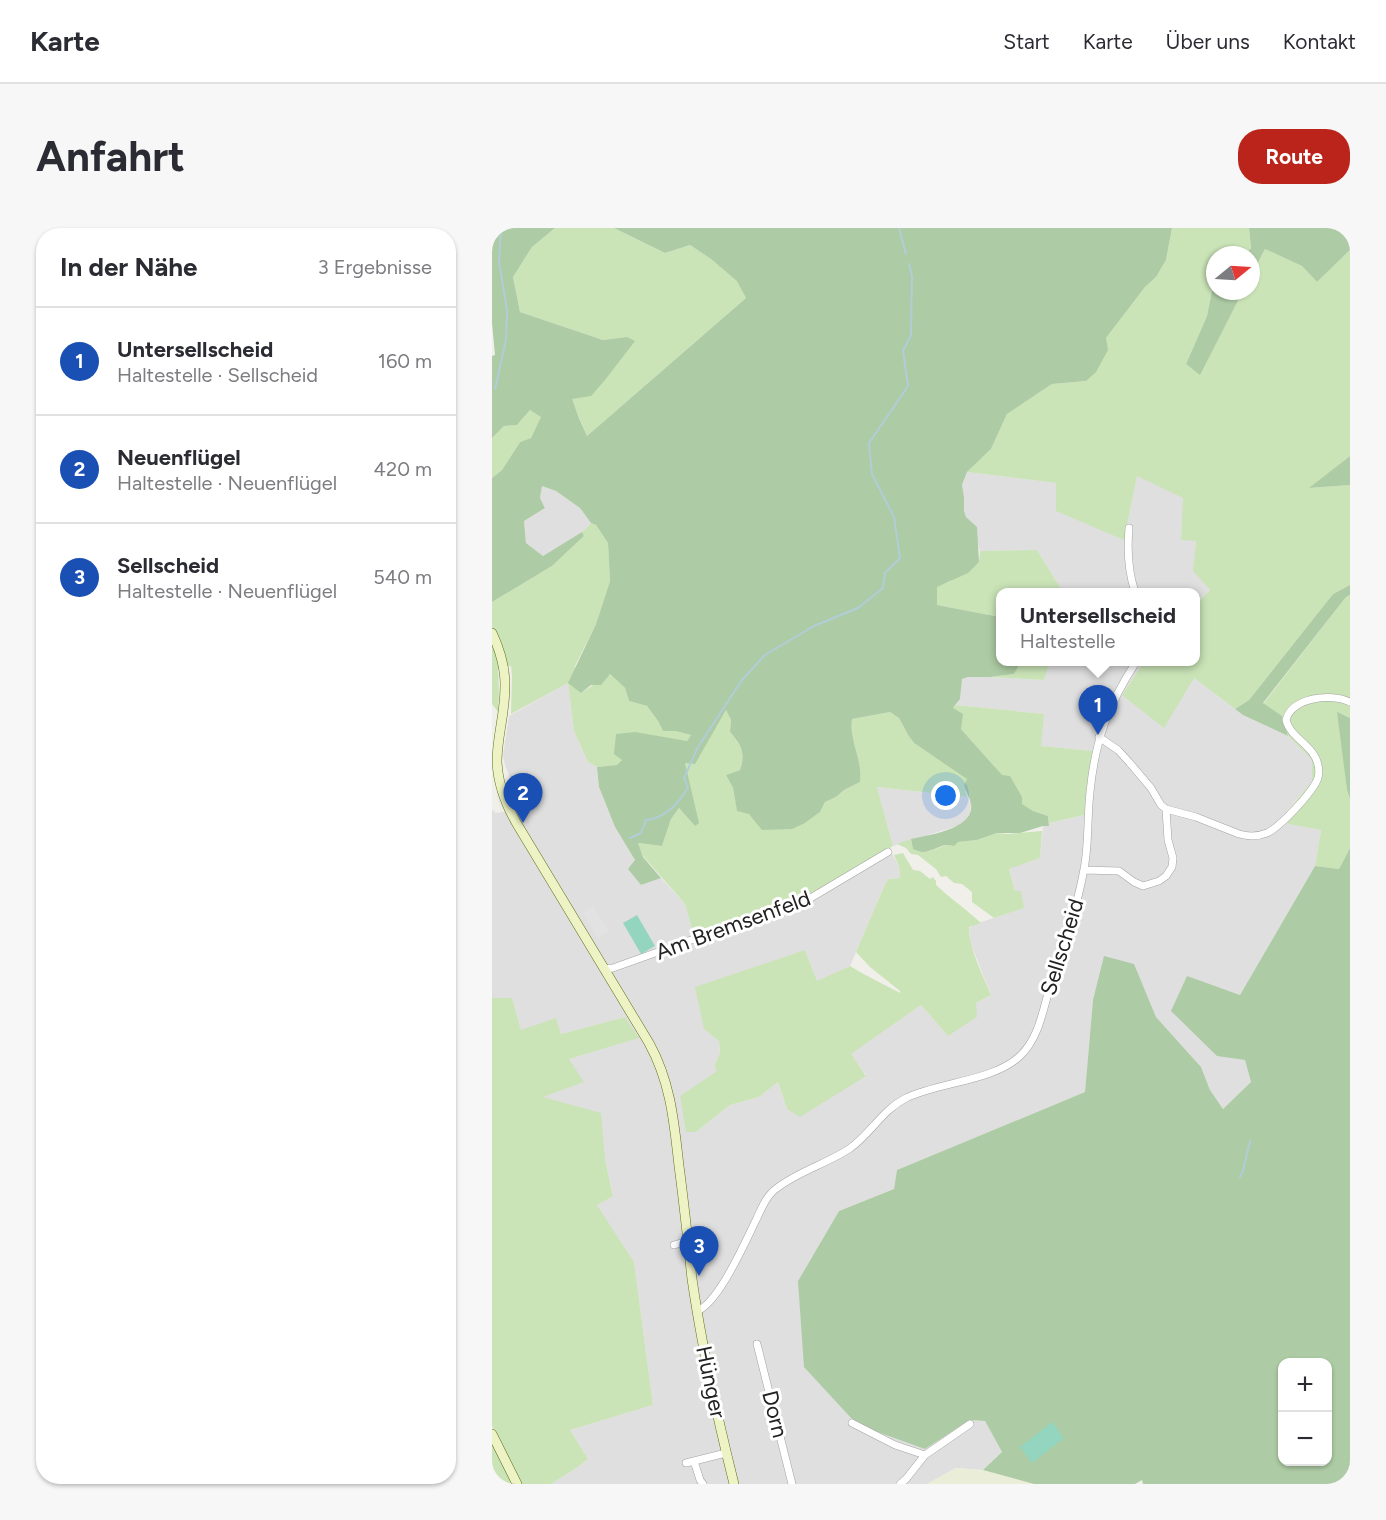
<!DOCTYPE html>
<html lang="de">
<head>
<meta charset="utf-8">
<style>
	body { margin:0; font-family:Figtree,sans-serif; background:#f7f7f7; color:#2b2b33 }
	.controls { position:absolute; right:18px; bottom:18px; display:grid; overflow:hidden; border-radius:12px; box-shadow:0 2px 4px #0004 }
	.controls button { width:54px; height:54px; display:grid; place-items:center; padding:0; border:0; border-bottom:2px solid #e1e1e2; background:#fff; color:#2b2b33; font:30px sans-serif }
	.compass { position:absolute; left:714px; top:18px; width:54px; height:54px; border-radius:50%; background:#fff; box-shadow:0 2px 4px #0004; rotate:72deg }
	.you { position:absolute; left:454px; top:568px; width:21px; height:21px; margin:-15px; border:4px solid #fff; border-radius:50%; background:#1a73e8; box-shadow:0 0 0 9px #1a73e833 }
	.badge { display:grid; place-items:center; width:39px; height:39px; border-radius:50%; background:#ba241a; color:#fff; font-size:20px; font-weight:700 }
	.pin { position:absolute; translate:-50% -50px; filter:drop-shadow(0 2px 3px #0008) }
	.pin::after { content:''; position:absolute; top:32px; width:21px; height:18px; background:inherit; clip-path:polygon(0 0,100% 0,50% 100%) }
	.popup { position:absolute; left:504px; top:360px; width:204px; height:78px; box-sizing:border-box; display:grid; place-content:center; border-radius:12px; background:#fff; filter:drop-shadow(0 2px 4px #0005); font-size:20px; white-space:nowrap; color:#7c7c81 }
	.popup b { font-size:22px; color:#2b2b33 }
	.popup::after { content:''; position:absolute; left:50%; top:100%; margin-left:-12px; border:12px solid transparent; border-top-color:#fff }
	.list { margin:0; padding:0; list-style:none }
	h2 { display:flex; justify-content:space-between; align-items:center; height:78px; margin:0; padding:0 24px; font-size:26px }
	h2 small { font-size:20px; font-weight:400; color:#7c7c81 }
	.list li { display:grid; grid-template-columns:39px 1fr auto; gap:18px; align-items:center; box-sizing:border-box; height:108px; padding:0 24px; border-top:2px solid #e1e1e2 }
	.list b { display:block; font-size:22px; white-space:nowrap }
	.list p { margin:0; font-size:20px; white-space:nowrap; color:#7c7c81 }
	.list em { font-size:20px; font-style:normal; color:#7c7c81 }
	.map { position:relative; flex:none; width:858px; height:1256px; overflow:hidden; border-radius:24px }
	header { display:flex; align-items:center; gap:36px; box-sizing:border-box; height:84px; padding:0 30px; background:#fff; border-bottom:2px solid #e1e1e2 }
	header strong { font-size:28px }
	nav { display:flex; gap:33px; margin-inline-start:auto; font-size:21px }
	.intro { display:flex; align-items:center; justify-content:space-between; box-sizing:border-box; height:144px; padding:0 36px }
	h1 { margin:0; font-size:42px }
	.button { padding:15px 27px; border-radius:24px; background:#ba241a; color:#fff; font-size:21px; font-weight:700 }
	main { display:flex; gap:36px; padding:0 36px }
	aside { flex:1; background:#fff; border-radius:24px; box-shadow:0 2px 4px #0004 }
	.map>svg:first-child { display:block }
	.residential { fill:#e0dfdf }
	.farmland { fill:#eaedd8 }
	.grass { fill:#cae4b7 }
	.forest { fill:#adcba4; fill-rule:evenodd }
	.pitch { fill:#93d5bf }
	.parking { fill:#e2e2e2 }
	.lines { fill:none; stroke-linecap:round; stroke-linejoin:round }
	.stream { stroke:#b1cdd8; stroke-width:2 }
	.street-casing { stroke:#a3a3a3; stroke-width:8 }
	.secondary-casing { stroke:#5f6e14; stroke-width:10 }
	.street { stroke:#fff; stroke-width:7 }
	.secondary { stroke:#eef3c6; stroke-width:9 }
	.labels { text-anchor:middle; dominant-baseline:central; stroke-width:6; stroke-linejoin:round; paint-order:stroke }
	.street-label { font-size:22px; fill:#222; stroke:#fff }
</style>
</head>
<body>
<header>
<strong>Karte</strong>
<nav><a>Start</a><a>Karte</a><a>Über uns</a><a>Kontakt</a></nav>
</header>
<div class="intro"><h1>Anfahrt</h1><a class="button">Route</a></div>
<main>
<aside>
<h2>In der Nähe<small>3 Ergebnisse</small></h2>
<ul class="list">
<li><span class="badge" style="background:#1a4fb4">1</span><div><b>Untersellscheid</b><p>Haltestelle · Sellscheid</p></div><em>160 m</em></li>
<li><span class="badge" style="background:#1a4fb4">2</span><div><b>Neuenflügel</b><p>Haltestelle · Neuenflügel</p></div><em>420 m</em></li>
<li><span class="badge" style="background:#1a4fb4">3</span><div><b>Sellscheid</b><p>Haltestelle · Neuenflügel</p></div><em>540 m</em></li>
</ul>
</aside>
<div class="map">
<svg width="858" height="1256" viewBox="0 0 858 1256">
	<rect width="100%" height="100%" fill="#f1efea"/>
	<path class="residential" d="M475 244 565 255 632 312 645 247 692 270 689 311 704 313 702 343 718 362 704 376V364H571L545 322 488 323 485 313V299L474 289 472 283V269L470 258Z
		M50 258 64 263 88 280 99 295 90 304 51 328 34 315 32 293 53 280 48 270Z
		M558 434H652L630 467 702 450 751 487 796 508 820 532V553L795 583 796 596 829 602 823 638 748 767 695 749 725 827 753 832 759 854 731 881 718 862 709 839 664 789 642 737 601 772 593 864 405 942 402 961 347 983 306 1053 433 1221 478 1192 493 1193 510 1224 491 1242 464 1240 435 1256H59L86 1239 96 1231 78 1202 161 1177 142 1034 104 977 121 967 113 931 50 869 77 831 146 810 133 789 69 806 64 791 29 803 20 770H0V583L2 582 3 585 11 584 28 576 13 537 11 528 17 488 76 455 82 503 96 534 105 539 107 559 123 599 143 632 149 657 169 650 193 676 202 708 250 689 358 642 397 620 407 638 408 650 397 651 394 654 358 738 325 754 313 722 227 813 228 825 222 838 226 842 204 904 238 877 267 869 286 854 295 881 374 847 358 826 429 777 456 808 484 775 499 767 479 716 477 700 483 696 532 680 523 663 517 640 548 630 551 598H556L557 595 592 587 600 523 548 518 551 486 464 477 468 471 470 451 476 449H498L552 452Z
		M385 559 475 569 479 575 478 585 474 593 465 598 401 618Z"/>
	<path class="farmland" d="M464 1240 491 1242 542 1256H435Z"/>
	<path class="grass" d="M63 0H122L173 25 198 17 219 31 246 53 254 70 95 208 79 170 135 109 111 112 28 84 21 49 40 19Z
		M680 0H757L759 20 753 27H723V47L715 88 694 136 708 146 751 63H759V48L773 21 810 38 825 54 858 22V228L818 260 858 257V357L841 366 757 472 743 481 702 450 672 500 630 467 652 434H704V376L718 362 701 343 704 313 689 312 691 270 645 248 632 312 564 283V255L475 244 499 221 515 186 560 156 594 153 614 110 653 59 664 49 674 32Z
		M39 181 50 189 39 210 28 214 10 242 0 250V210L12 198 25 197Z
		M99 295 104 297 116 315 118 353 104 396 83 438 89 465 118 446 133 460 137 473 155 478 166 493 171 503H183L199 507 195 513 180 512 130 532 126 537 105 539 96 534 82 503 76 455 19 486 20 448 19 438 6 440 7 464 6 484 0 476V374L60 338 92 308 90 304Z
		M545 322 571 364H508V389L445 377V358L457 354 487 334 488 323Z
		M858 367V490L846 485 855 562 858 571V620L847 641 823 638 829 602 796 596 795 584 820 553V532L796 508 790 488 771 476 854 369Z
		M529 434H558L552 452 498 449 522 446Z
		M464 477 552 486 549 518 601 523 592 587 557 595 556 588 541 583 529 576 502 538 469 501 460 481Z
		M234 482 239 492 238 504C249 518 254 525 248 542L234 547 241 560 245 582 313 595 328 584 333 574 344 569 352 562 368 554C371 532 357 513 360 491L398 484 407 490 416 507 422 515 476 551 472 558 475 569 385 559 401 618 316 668 250 689 202 708 193 676 151 628 145 615 170 618 179 591 187 580 203 598 193 535H203Z
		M550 603 548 630 517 641 523 663H529L532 680 502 690 480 674V664L470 656 462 655 454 648 449 649 444 641 426 627 419 626 414 620 405 616 419 611 421 621C425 622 428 624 431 624 442 624 451 615 462 617L466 614 485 612 505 605 516 606Z
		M411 625 421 642 428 643 438 651 441 649 444 653V657C459 671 474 681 489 695L477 699C477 721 491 747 499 767L484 775 485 789 456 808 429 777 359 826 374 848 308 889 295 881 286 854 267 869 238 877 204 904H194L188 868 225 843 222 838 228 825 227 813 212 801 203 759 313 722 325 753 358 738C374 748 392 756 408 765V763L378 739 364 724 394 654 397 651 408 650 407 638 402 627Z
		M0 770H20L29 802 64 790 69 806 133 789 147 810 77 831 92 854 51 869 109 885 113 931 121 968 105 977 142 1034 161 1177 78 1202 96 1231 86 1239 59 1256H29L0 1198Z
		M0 1212 22 1256H0Z"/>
	<path class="forest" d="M0 0H63L40 19 21 49 28 84 111 112 135 109 143 113 113 152 99 168 80 171 87 190 95 208 254 70 245 53 219 31 198 17 173 25 122 0H680L674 32 664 49 653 59 614 110 616 122 604 144 594 153 560 156 515 186 499 221 475 244 470 257 472 269V283L474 289 485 299 487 334 476 345 445 359V377L508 389V434H529L522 446 498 449H476L470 451 468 471 461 480 471 486 469 501 510 547 518 548 530 569V576L541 583 556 588 557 598H551L528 605H505L485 612 466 614 462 618C450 614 442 624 431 624 428 624 424 622 421 621L419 611C436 607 483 601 479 576 478 570 474 564 472 558L475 551 422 515 416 507 407 490 398 484 360 491C357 513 371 532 368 554L352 562 344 569 333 574 328 584 313 595 300 601 270 602 257 586 245 583 241 560 234 547 248 542C254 525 249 517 238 504L239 492 234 482 203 536 193 535 207 595 203 598 187 580 179 591 170 618 146 615 151 629 169 650 149 657 136 641 143 632 123 599 107 559 105 539 125 537 130 532 122 526 124 506 143 504 195 513 199 507 183 503H171L166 493 155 478 137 473 133 460 118 446 109 457H99L89 465 76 455 104 396 118 353 116 315 104 297 99 295 88 280 64 263 50 258 48 270 53 280 32 293 34 315 51 328 90 304 92 308 60 338 0 374V250L10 242 28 214 39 210 49 189 38 182 25 197 12 198 0 210V128L3 127 0 95Z
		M757 0H858V22L825 54 810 38 773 21 759 48V27H753L759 20Z
		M723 47V63H751L708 147 694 136 715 88Z
		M858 228V257L817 260Z
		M858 357V367L854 369 771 475 790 488 796 508 751 487 743 481 757 472 841 366Z
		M845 484 858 490V571L855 562Z
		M858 620V1256H848L847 1254 843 1256H651L650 1252 643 1256H542L491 1242 510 1224 493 1193 478 1192 433 1221 383 1203 360 1191 312 1139 306 1053 347 983 402 961 405 942 593 864 601 772 612 728 642 736 664 789 709 839 718 862 731 881 759 854 753 832 725 828 679 783 695 748 748 767 823 638 847 641ZM790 1134H836V1234H790Z"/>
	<path class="pitch" d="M145 687 163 718 149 726 131 695Z
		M560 1194 572 1210 540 1235 528 1219Z"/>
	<path class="parking" d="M101 678 117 703 106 710 90 685Z"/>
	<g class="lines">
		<path class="stream" d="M407 0 414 26
			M3 161 14 112 15 83 7 33 9 3 10 0
			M138 610 149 605 154 592C174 590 187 575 196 559L192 550 206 519 250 452 273 427 322 398 366 380 391 360 393 345 408 330 402 289 380 246 377 215 416 158 411 123 419 107 420 48 417 36
			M748 949 751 943 758 913"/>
		<defs>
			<path id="street" d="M637 300C635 322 636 343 643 364
				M607 509 626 522 637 534 659 560 669 577 674 581 704 589 747 606C757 609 765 609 775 605 788 599 821 564 826 550 827 546 827 541 826 537 822 517 798 510 794 492 800 469 839 465 858 474
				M592 642 627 643 642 654 651 658 667 653 674 648 680 639 681 630 676 612 674 581
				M113 741 121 740 258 691 317 671 396 624
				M182 1017 196 1013
				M205 1083C227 1075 254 1012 265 990 270 979 275 967 285 960 307 943 334 936 357 921 378 907 390 882 414 870 447 854 502 853 528 828 547 810 551 782 558 758 570 720 585 681 592 641 597 616 595 590 598 564 603 513 616 477 644 434
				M265 1116 300 1256
				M360 1195 403 1217 433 1227
				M202 1233 208 1252 211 1256
				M194 1235 234 1225
				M408 1256 414 1251 433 1227 478 1196"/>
			<path id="secondary" d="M0 405C16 439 15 461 9 497 7 509 5 521 5 534 6 556 14 577 25 596L157 815C179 855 182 894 187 938 192 975 196 1013 200 1051 210 1120 225 1188 242 1256
				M0 1206 25 1256"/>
		</defs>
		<use href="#street" class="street-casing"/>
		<use href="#secondary" class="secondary-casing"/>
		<use href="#street" class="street"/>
		<use href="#secondary" class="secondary"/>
	</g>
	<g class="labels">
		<g class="street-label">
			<text transform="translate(241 697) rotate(-20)">Am Bremsenfeld</text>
			<text transform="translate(570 719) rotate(-73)">Sellscheid</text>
			<text transform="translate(219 1154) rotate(78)">Hünger</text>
			<text transform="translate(283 1186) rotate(76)">Dorn</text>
		</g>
	</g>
</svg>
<div class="controls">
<button>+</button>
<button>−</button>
</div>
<svg class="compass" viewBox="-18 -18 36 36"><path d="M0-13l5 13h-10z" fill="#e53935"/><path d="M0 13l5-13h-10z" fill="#7c7c81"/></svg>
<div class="you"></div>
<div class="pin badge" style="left:606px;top:507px;background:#1a4fb4">1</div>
<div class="popup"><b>Untersellscheid</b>Haltestelle</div>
<div class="pin badge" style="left:31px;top:595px;background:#1a4fb4">2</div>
<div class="pin badge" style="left:207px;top:1048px;background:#1a4fb4">3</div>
</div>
</main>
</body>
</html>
